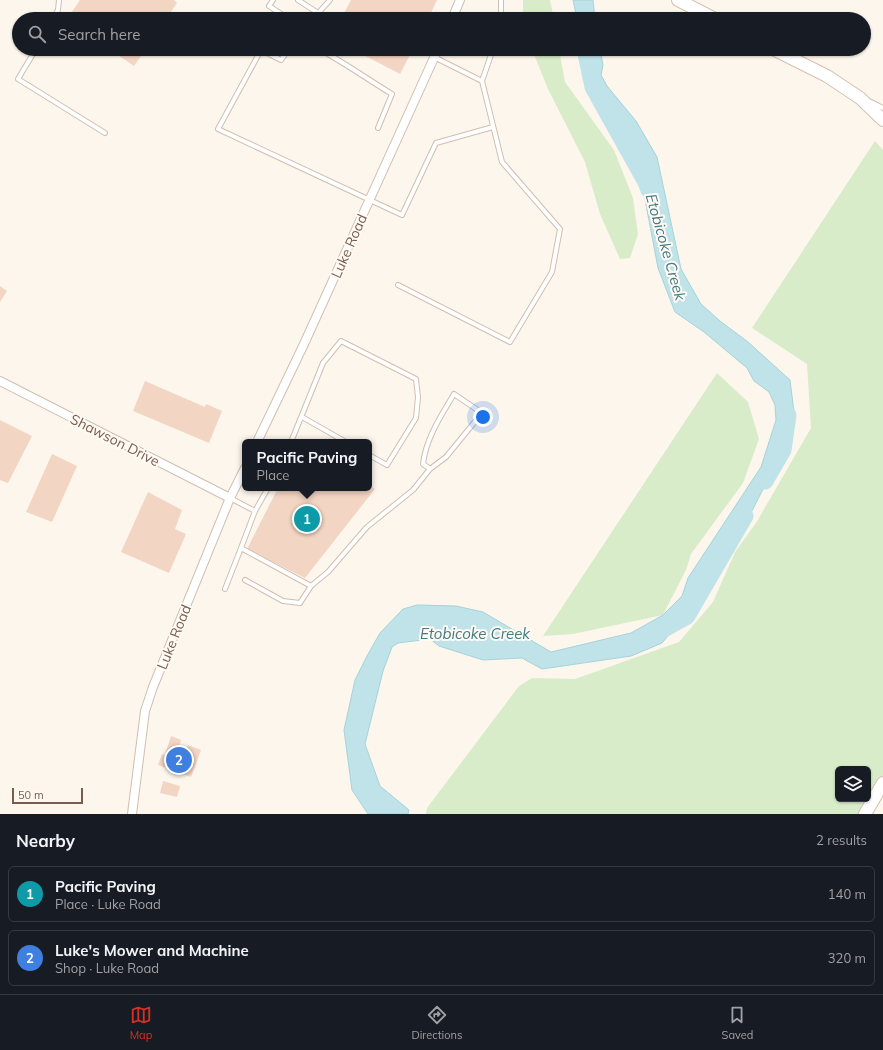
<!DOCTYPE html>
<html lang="en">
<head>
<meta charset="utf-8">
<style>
	body { margin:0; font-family:Mulish,sans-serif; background:#242831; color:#f1f3f6 }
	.controls { position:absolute; right:12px; bottom:12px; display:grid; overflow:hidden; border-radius:6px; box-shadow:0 1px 3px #0004 }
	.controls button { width:36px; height:36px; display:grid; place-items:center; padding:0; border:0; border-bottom:1px solid #363941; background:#171b24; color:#f1f3f6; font:20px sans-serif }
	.scale { position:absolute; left:12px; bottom:10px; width:71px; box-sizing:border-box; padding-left:4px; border:2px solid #7a5c4d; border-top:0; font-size:11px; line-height:14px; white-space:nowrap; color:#7a5c4d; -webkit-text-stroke:3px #fffaf3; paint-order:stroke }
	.you { position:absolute; left:483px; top:417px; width:14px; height:14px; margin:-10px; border:3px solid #fff; border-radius:50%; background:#1a73e8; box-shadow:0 0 0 6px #1a73e833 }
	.badge { display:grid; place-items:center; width:26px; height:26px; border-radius:50%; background:#d93025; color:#fff; font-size:13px; font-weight:700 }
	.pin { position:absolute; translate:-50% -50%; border:2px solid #fff; box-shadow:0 1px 4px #0006 }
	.popup { position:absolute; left:242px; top:439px; width:130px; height:52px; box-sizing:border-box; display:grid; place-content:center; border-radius:6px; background:#171b24; filter:drop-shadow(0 1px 3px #0005); font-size:13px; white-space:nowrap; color:#9ea1a6 }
	.popup b { font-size:15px; color:#f1f3f6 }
	.popup::after { content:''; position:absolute; left:50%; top:100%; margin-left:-8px; border:8px solid transparent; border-top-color:#171b24 }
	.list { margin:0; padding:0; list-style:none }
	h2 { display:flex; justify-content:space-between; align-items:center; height:52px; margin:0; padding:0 16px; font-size:17px }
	h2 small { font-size:13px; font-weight:400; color:#9ea1a6 }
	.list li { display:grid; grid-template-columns:26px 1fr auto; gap:12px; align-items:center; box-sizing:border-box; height:56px; margin:0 8px 8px; padding:0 8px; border:1px solid #363941; border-radius:6px }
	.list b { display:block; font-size:15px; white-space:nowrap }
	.list p { margin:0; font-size:13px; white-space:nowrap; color:#9ea1a6 }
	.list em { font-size:13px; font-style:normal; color:#9ea1a6 }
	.icon { flex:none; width:22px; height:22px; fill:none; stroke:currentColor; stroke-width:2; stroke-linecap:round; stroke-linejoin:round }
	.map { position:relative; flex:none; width:883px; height:814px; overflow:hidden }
	.search { position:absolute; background:#171b24; box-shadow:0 1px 3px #0004; left:12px; right:12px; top:12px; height:44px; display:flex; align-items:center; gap:10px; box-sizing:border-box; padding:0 14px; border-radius:22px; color:#9ea1a6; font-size:15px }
	.sheet { height:180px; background:#171b24 }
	nav { display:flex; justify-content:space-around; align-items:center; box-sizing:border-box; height:56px; border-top:1px solid #363941; background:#171b24; font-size:11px; color:#9ea1a6 }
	nav a { display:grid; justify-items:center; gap:2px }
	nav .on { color:#d93025 }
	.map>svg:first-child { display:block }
	.green { fill:#d8ecc9; fill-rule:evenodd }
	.water { fill:#bfe3e8; stroke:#a5d3da }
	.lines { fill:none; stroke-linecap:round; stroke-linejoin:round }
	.river { stroke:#bfe3e8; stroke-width:17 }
	.building { fill:#f3d5c3 }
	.lane-casing { stroke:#d1beb0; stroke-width:6 }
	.street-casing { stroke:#d1beb0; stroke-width:10 }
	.secondary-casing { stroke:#d6c0b0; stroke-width:14 }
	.lane { stroke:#fff; stroke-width:4 }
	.street { stroke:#fff; stroke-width:8 }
	.secondary { stroke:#fff; stroke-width:12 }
	.labels { text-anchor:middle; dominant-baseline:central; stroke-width:4; stroke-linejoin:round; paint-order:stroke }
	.street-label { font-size:14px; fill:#7a5c4d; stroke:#fffaf3 }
	.water-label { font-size:15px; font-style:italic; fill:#437c86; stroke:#fffaf3 }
</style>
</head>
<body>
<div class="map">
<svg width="883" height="814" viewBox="0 0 883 814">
	<rect width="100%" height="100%" fill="#fdf6ec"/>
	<path class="green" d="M523 0H550L554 19H523Z
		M532 49H559L565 82 614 150 633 198 638 234 630 258 620 259 600 214 585 162 548 89Z
		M875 141 883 150V784L867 814H426L427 808 519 686 532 678 575 679 679 642 713 602 735 552 756 523 811 428 807 364 752 328ZM838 769H868V799H838Z
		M717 373 748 402 759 439 743 483 691 554 686 570 663 615 573 634 543 636Z"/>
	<path class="water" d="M573 0H593L595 19H577Z
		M583 49H600L603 65 601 75 607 86 636 121 657 157 681 269 701 304 720 321 748 342 790 380 794 412 774 467 752 511 715 561 694 606 662 643 631 656 542 669 522 658 483 660 439 646 430 639 398 643 392 647 383 671 365 744 380 786 409 810 408 814H368L352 790 344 730 355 680 367 656 380 633 403 609 417 605 456 606 483 612 551 652 631 633 663 615 682 596 688 578 761 467 776 420 775 405 769 392 754 381 747 368 704 332 675 312 658 268 639 168 629 156 614 117 598 101 591 87Z"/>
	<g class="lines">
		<path class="river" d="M585 49 593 87 646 182 649 190
			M765 481 783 450 788 415
			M662 630 687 616 745 516"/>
	</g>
	<path class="building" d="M80 0H174L177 3 166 19H67Z
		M351 0H437L428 19H341Z
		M109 49H146L134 66Z
		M352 49H413L400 74Z
		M0 286 7 291 0 302Z
		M145 381 205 407 206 404 222 411 209 443 133 411Z
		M0 420 32 436 8 483 0 480Z
		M52 454 77 466 52 522 26 512Z
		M369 485 375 489 305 578 247 549 278 488H369Z
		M148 492 182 510 175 529 186 534 169 573 121 552Z
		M171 736 181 740 178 749 185 751 188 745 201 750 191 777 158 765 162 754 165 755Z
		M163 781 180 786 177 797 160 793Z"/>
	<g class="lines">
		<defs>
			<path id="lane" d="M273 0 269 6 289 19
				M298 0 318 13
				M501 0V19
				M53 19 58 10 59 0
				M313 19 330 0
				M36 49 18 79 105 133
				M289 49 281 60 261 50 218 129 402 215 436 143 493 127
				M319 49C345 63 367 79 392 94L378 128
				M434 57 482 81 493 49
				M871 102 883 108
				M398 285 510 342 552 272 560 229 502 162 482 81
				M302 417 346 442
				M291 442 323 363 341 341 416 379 418 397 416 418 387 465 369 455
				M230 498 255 511 241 548 311 586 328 572 367 527 413 490 430 469 446 457 482 413 454 394C441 416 426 438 423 464L430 469
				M255 511 268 488
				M245 580 283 601 300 603 311 586
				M225 589 241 548"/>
			<path id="street" d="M452 19 460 0
				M0 381 230 498
				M257 442 304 344 438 49
				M132 814 145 711 153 687 230 498 245 468"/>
			<path id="secondary" d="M678 0 715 19
				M773 49 827 76 860 98 883 120
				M865 814 883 783"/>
		</defs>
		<use href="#lane" class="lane-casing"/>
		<use href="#street" class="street-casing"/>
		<use href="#secondary" class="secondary-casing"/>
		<use href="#lane" class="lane"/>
		<use href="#street" class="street"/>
		<use href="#secondary" class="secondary"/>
	</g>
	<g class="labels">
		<g class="street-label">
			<text transform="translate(349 246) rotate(-66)">Luke Road</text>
			<text transform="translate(115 440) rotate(27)">Shawson Drive</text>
			<text transform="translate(174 637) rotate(-68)">Luke Road</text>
		</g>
		<g class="water-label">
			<text transform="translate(666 247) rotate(74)">Etobicoke Creek</text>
			<text x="475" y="633">Etobicoke Creek</text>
		</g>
	</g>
</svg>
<div class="controls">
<button><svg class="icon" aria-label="layers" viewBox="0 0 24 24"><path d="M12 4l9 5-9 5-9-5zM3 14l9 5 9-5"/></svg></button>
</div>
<div class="scale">50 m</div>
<div class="you"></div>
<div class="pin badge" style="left:307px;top:519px;background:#0f9aa8">1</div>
<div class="popup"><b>Pacific Paving</b>Place</div>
<div class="pin badge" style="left:179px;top:760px;background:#3f7fe0">2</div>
<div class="search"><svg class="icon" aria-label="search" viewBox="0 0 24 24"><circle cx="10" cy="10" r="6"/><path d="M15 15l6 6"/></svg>Search here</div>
</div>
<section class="sheet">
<h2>Nearby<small>2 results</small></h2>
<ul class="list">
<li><span class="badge" style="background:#0f9aa8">1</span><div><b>Pacific Paving</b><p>Place · Luke Road</p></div><em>140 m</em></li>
<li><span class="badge" style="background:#3f7fe0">2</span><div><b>Luke's Mower and Machine</b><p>Shop · Luke Road</p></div><em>320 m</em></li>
</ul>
</section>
<nav>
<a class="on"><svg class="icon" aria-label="map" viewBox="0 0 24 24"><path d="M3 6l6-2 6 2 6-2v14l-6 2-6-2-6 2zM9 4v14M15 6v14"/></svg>Map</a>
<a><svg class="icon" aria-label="directions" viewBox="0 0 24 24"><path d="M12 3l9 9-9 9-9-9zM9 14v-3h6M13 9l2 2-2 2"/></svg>Directions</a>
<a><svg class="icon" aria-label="saved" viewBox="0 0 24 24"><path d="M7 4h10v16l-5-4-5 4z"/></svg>Saved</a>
</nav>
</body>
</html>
